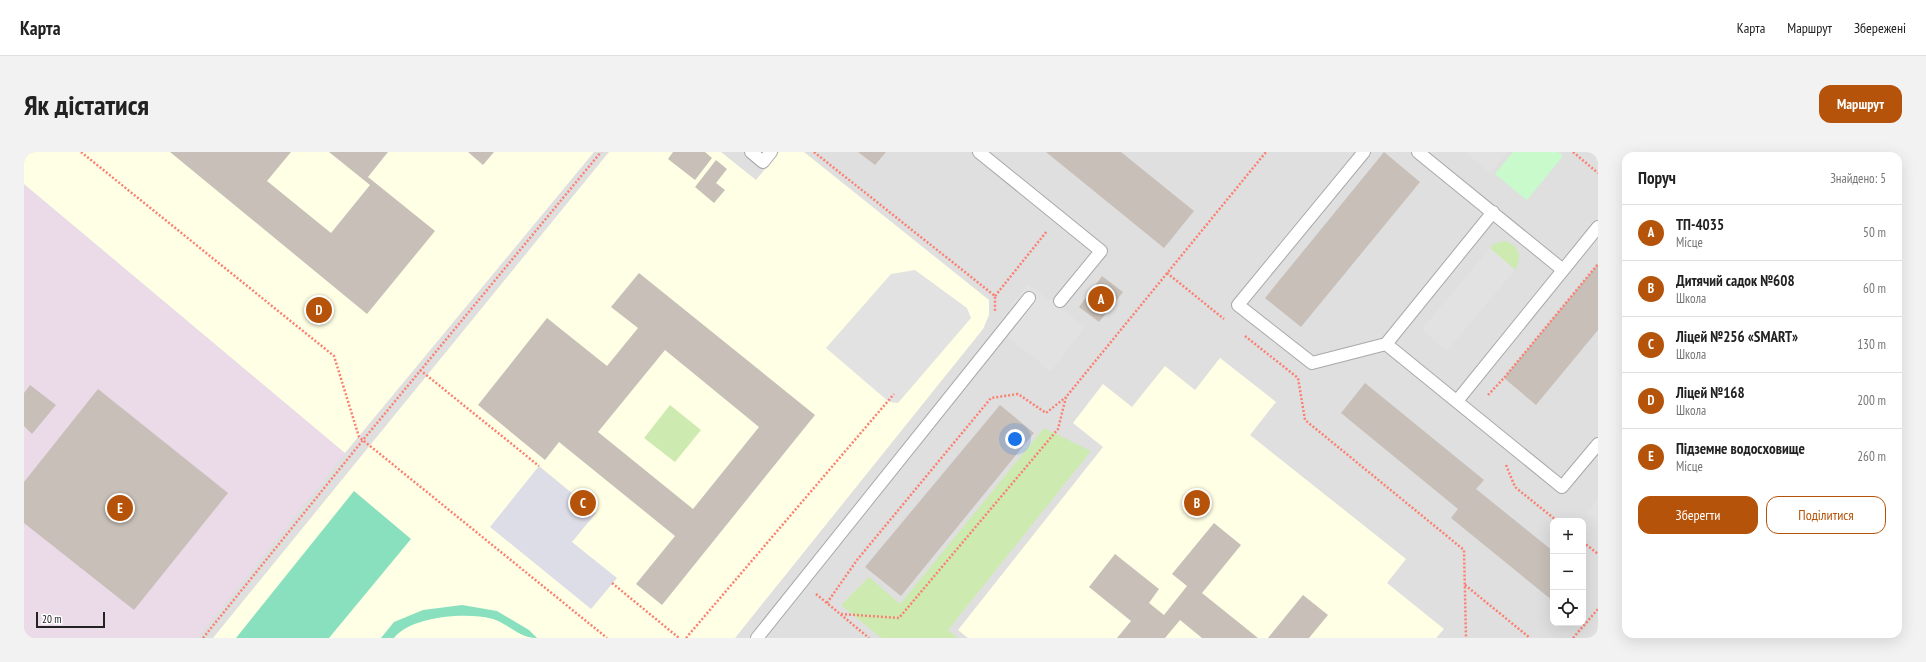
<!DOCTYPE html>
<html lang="uk">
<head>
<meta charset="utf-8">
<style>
	body { margin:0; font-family:"PT Sans Narrow",sans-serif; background:#f2f2f2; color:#222 }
	.controls { position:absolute; right:12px; bottom:12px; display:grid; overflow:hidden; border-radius:8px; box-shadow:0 4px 16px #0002 }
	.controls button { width:36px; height:36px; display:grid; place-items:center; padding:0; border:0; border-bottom:1px solid #e0e0e0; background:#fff; color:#222; font:20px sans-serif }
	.scale { position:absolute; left:12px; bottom:10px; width:69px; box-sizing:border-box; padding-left:4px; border:2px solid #222; border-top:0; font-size:11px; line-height:14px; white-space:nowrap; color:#222; -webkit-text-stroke:3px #fff; paint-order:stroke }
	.you { position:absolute; left:991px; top:287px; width:14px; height:14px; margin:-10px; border:3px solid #fff; border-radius:50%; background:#1a73e8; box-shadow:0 0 0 6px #1a73e833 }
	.badge { display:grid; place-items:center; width:26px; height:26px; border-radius:50%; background:#b45309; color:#fff; font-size:13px; font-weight:700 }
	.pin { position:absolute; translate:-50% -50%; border:2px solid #fff; box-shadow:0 1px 4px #0006 }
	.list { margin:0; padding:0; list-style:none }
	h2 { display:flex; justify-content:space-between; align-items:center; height:52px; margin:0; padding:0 16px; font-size:17px }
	h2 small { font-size:13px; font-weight:400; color:#767676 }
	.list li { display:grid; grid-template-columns:26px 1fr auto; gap:12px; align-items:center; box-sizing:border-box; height:56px; padding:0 16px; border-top:1px solid #e0e0e0 }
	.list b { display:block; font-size:15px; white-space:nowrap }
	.list p { margin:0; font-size:13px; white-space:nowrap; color:#767676 }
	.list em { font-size:13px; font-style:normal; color:#767676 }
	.actions { display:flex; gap:8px; padding:12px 16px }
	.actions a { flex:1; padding:9px 0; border:1px solid #b45309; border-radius:12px; text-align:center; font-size:14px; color:#b45309 }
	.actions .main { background:#b45309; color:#fff }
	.icon { flex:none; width:22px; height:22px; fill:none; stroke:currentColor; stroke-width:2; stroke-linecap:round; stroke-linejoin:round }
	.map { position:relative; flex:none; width:1574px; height:486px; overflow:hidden; border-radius:12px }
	header { display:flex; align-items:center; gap:24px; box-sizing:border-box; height:56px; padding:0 20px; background:#fff; border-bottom:1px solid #e0e0e0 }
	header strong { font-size:19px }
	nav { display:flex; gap:22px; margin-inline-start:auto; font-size:14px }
	.intro { display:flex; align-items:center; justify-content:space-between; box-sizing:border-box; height:96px; padding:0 24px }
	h1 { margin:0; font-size:28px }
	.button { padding:10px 18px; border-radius:12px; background:#b45309; color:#fff; font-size:14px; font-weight:700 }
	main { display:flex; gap:24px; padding:0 24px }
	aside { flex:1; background:#fff; border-radius:12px; box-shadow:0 4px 16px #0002 }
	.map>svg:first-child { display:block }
	.residential { fill:#e0dfdf; fill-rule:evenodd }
	.industrial { fill:#ebdbe8 }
	.education { fill:#ffffe5 }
	.grass { fill:#cdebb0 }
	.park { fill:#c8facc }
	.pitch { fill:#88e0be }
	.parking { fill:#e2e2e2 }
	.plaza { fill:#dddde8 }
	.building { fill:#c7bfb8; fill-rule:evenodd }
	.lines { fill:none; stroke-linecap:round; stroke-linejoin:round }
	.lane-casing { stroke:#a9a9a9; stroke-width:14 }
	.path { stroke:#fa8072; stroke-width:2.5; stroke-dasharray:2 2; stroke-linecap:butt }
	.lane { stroke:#fff; stroke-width:12 }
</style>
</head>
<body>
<header>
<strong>Карта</strong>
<nav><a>Карта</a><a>Маршрут</a><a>Збережені</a></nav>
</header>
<div class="intro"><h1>Як дістатися</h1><a class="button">Маршрут</a></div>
<main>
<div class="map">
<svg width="1574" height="486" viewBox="0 0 1574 486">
	<rect width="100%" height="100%" fill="#f2efe9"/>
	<path class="residential" d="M0 0H1574V486H0ZM1529 369H1559V471H1529Z"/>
	<path class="industrial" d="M0 32 321 301 173 486H0Z"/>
	<path class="education" d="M0 0H570L321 301 0 32Z
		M585 0H697L732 28 755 0H780L965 148V163L959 177 711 486H189Z
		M1196 206 1252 250 1226 283 1382 407 1363 431 1420 477 1412 486H944L934 478 1079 295 1049 271 1079 232 1108 255 1141 214 1171 238Z"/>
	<path class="grass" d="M1480 89C1495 92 1499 106 1491 118L1466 96 1470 92Z
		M646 253 677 278 651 310 620 286Z
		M1020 276 1067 299 924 478 934 486H857L817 453 845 425 876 452Z"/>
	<path class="park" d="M1489 0H1534L1539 4 1503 48 1471 22Z"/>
	<path class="pitch" d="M330 339 387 387 305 486H212Z
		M438 453 473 459 505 478 513 486C494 486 485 472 469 467 442 460 388 464 370 486H357L370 470 399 458Z"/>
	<path class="parking" d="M1441 0H1484L1466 21Z
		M1466 96 1491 118 1423 199 1398 177Z
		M891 118 943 156 947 166 874 251 865 250 802 196 867 122Z
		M1004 132 1061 175 1027 219 971 176Z
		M1574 346V370L1563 361Z"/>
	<path class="plaza" d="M515 314 572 361 548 390 593 426 567 457 466 375Z"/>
	<path class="building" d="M146 0H267L243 29 307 81 346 33 305 0H364L344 25 411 79 343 162Z
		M444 0H470L459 13Z
		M649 0H681L688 6 671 28 644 7Z
		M834 0H862L851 13Z
		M1022 0H1097L1170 59 1140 96Z
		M1360 0 1396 30 1277 175 1241 146Z
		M692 8 703 17 692 31 701 38 690 51 671 35Z
		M1574 112V178L1512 253 1480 226Z
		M615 121 791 263 638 453 612 432 651 384 535 290 521 308 454 253 523 166 583 214 614 176 587 155ZM641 198 735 275 669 357 574 280Z
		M1078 124 1099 140 1075 170 1055 155Z
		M1341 231 1460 328 1452 337 1529 399V449L1427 366 1434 357 1317 261Z
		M6 233 32 253 8 282 0 274V241Z
		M74 237 204 341 110 458 0 371V330Z
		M976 253 1010 281 877 444 841 415Z
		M1190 371 1217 393 1178 441 1234 486H1178L1156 468 1141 486H1093L1107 469 1065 435 1091 402 1135 437 1125 451 1140 463 1163 434 1148 422Z
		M1279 443 1304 463 1285 486H1244Z"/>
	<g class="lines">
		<defs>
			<path id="lane" d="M727 0 739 10 747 0
				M955 0 1077 99 1036 149
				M1340 0 1214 153 1288 211 1362 192 1469 60
				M1394 0 1539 118
				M1362 192 1538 335 1574 292
				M1433 249 1574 75
				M733 486 1005 146"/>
		</defs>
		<use href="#lane" class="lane-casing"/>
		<path class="path" d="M57 0 310 204 335 285 583 486
			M790 0 971 144V159
			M1549 0 1574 21
			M1143 121 1200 167
			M971 144 1023 79
			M1221 184 1274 226 1281 268 1440 398 1442 486
			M396 218 515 314
			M1464 243 1480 226 1574 112
			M1482 313 1491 335 1533 369
			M1559 390 1574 402
			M588 431 655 486
			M1441 433 1506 486
			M792 442 845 486
			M803 451 833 408 967 246 994 242 1022 261 1042 245
			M817 462 875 466 1034 277 1042 245 1242 0
			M179 486 339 288 577 0
			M662 486 870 242
			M1549 486 1574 457"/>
		<use href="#lane" class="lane"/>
	</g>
</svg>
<div class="controls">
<button>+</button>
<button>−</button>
<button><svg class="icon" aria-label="locate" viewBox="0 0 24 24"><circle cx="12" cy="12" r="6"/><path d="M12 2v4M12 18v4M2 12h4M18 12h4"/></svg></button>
</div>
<div class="scale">20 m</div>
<div class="you"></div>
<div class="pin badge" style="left:1077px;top:147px">A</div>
<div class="pin badge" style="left:1173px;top:351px">B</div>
<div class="pin badge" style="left:559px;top:351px">C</div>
<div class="pin badge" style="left:295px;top:158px">D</div>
<div class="pin badge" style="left:96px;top:356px">E</div>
</div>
<aside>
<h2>Поруч<small>Знайдено: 5</small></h2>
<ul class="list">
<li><span class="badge">A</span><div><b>ТП-4035</b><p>Місце</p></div><em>50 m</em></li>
<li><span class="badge">B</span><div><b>Дитячий садок №608</b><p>Школа</p></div><em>60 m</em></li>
<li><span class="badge">C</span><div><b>Ліцей №256 «SMART»</b><p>Школа</p></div><em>130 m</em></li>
<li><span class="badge">D</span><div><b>Ліцей №168</b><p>Школа</p></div><em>200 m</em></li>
<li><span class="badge">E</span><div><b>Підземне водосховище</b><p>Місце</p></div><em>260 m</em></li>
</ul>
<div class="actions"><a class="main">Зберегти</a><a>Поділитися</a></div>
</aside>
</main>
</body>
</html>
